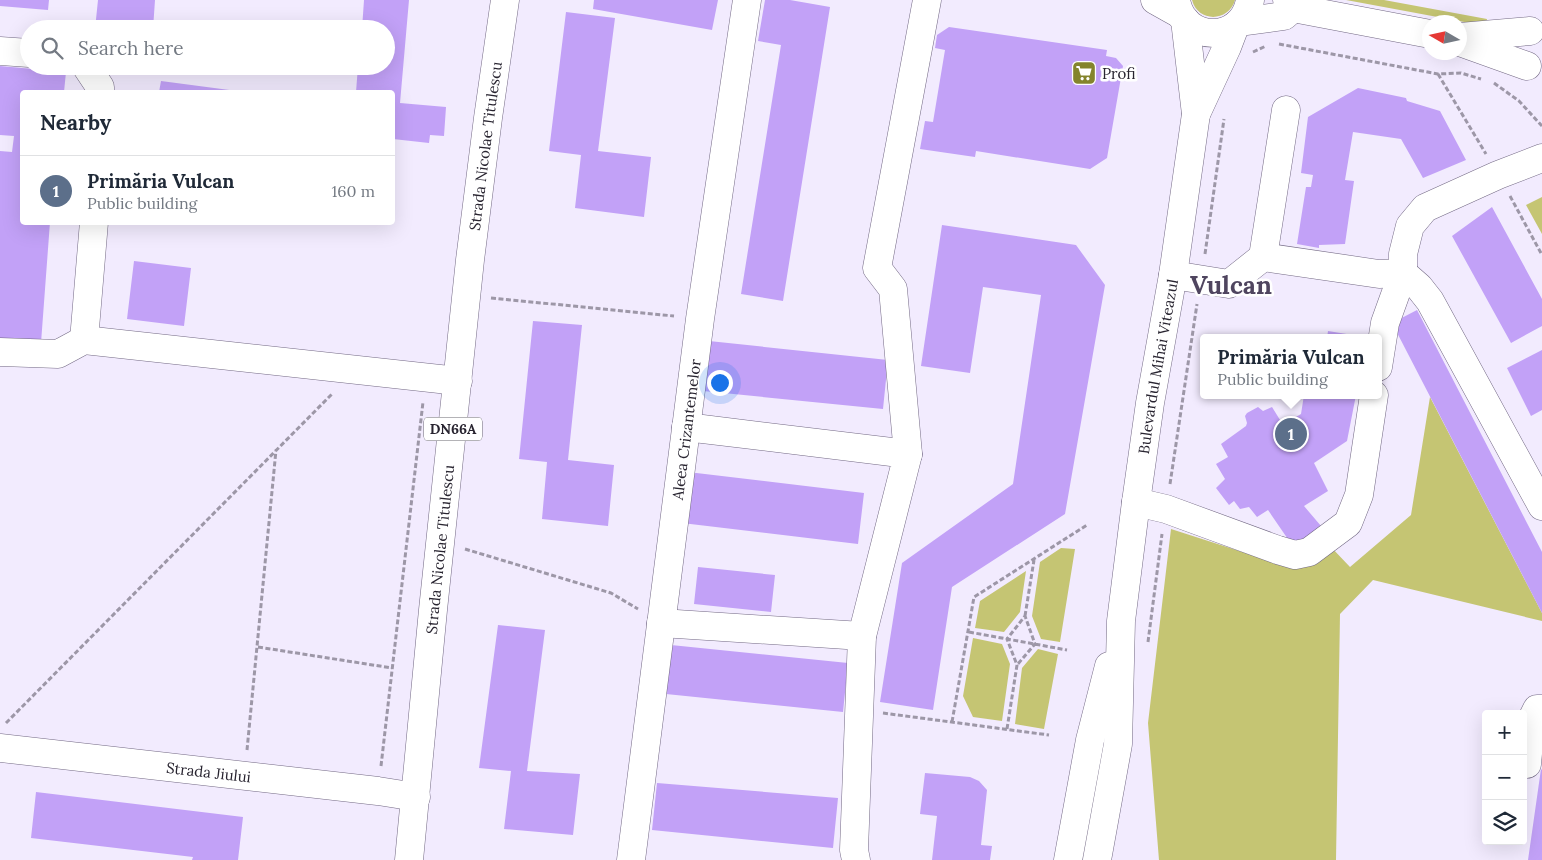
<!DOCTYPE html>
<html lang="en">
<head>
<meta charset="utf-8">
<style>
	body { margin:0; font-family:Lora,serif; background:#f6f6f7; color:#1f2937 }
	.controls { position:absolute; right:15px; bottom:15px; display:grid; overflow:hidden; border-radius:5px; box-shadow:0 5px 20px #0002 }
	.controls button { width:45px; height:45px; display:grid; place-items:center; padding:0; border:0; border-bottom:1px solid #e0e1e3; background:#fff; color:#1f2937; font:25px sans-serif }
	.compass { position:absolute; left:1422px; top:15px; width:45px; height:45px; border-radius:50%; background:#fff; box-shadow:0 5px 20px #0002; rotate:279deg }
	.you { position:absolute; left:719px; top:382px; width:18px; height:18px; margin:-12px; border:4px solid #fff; border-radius:50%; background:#1a73e8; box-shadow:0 0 0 8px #1a73e833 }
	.badge { display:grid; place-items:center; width:32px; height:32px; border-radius:50%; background:#84842d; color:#fff; font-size:16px; font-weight:700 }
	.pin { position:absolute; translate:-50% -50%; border:2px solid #fff; box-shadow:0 1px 5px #0006 }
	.popup { position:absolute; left:1200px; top:334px; width:182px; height:65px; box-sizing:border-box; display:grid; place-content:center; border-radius:5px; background:#fff; filter:drop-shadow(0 1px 4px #0005); font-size:16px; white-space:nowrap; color:#747a83 }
	.popup b { font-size:19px; color:#1f2937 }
	.popup::after { content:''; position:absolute; left:50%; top:100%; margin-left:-10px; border:10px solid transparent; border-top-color:#fff }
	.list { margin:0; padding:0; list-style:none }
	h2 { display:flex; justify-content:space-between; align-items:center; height:65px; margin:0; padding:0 20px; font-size:21px }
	h2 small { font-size:16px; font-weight:400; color:#747a83 }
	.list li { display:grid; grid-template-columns:32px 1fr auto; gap:15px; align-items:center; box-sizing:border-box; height:70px; padding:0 20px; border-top:1px solid #e0e1e3 }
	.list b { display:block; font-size:19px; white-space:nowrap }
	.list p { margin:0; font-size:16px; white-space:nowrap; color:#747a83 }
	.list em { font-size:16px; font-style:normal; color:#747a83 }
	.icon { flex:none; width:28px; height:28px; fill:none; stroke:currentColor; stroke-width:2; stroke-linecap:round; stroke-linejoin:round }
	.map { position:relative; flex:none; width:1542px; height:860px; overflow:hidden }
	.search { position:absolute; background:#fff; box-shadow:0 5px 20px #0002; left:20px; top:20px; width:375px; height:55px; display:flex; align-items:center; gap:12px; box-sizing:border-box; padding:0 18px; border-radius:28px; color:#747a83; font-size:19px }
	.panel { position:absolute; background:#fff; box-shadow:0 5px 20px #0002; left:20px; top:90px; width:375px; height:135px; border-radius:5px }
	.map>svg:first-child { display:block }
	.green { fill:#c5c573 }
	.building { fill:#c2a1f7 }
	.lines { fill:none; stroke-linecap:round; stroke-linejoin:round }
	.minor-casing { stroke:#736984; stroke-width:29 }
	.major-casing { stroke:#736984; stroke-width:29 }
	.path { stroke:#9d97a7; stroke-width:3; stroke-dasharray:5 2.5; stroke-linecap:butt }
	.minor { stroke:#fff; stroke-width:28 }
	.major { stroke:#fff; stroke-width:28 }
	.labels { text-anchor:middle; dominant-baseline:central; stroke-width:5; stroke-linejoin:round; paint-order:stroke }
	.shield { fill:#fff; stroke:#68666e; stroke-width:1 }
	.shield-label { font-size:14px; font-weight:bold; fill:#282430 }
	.poi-label { font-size:15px; fill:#282430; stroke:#fff; text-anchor:start }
	.street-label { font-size:15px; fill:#282430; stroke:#fff }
	.town-label { font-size:25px; font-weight:bold; fill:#4f455f; stroke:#fff }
</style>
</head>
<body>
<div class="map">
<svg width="1542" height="860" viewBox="0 0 1542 860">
	<rect width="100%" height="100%" fill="#f2ebfe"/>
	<path class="green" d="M1192 0H1235C1229 22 1198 23 1192 0Z
		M1346 0H1384L1487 19 1486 26Z
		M1542 197V234L1526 205Z
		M1430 397 1542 613V621L1373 580 1340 614 1336 860H1159L1148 723 1171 529 1292 568H1302L1331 547 1350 567 1411 515Z
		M1061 548 1075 549 1060 642 1041 639 1032 616 1040 562Z
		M1026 571 1020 612 1004 632 975 628 980 601Z
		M973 638 1002 644 1010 664 1002 721 973 717 963 696Z
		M1038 649 1058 654 1044 729 1015 724 1022 668Z"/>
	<path class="building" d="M0 0H49L48 10 0 6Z
		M98 0H155L153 29H95Z
		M364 0H409L400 103 446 107 444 136 430 135 429 143 393 139 392 92H356L358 66H386V29H362Z
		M594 0H718L712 30 593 9Z
		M765 0H790L830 7 783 301 741 294 781 45 758 41Z
		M566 12 615 18 598 151 651 157 644 217 575 208 581 155 549 151Z
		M949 27 1107 50 1106 56 1116 58 1123 66 1107 158 1090 169 976 151 975 157 920 149 925 121 933 122 945 50 935 48 937 35Z
		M0 66 66 72 64 92H22V222H50L41 343 0 340V151L12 152 14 136 0 135Z
		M161 81 237 91V92H159Z
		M1358 88 1406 98 1407 101 1440 111 1466 160 1423 178 1401 139 1353 132 1345 180 1354 181 1345 244 1319 245V248L1297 244 1306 187H1311L1313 175 1301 173 1308 117Z
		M1492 207 1542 299V326L1511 343 1452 236Z
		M942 225 1076 245 1105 285 1065 514 952 587 933 710 880 702 902 563 1013 484 1041 295 983 287 970 373 921 366Z
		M134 261 191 268 184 326 127 319Z
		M1417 310 1542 552V613L1392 323Z
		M533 321 582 325 568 460 614 465 608 526 542 519 547 462 519 459Z
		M1328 331 1365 337V338H1327Z
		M709 341 888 360 883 409 703 391Z
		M1542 350V410L1531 416 1507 368Z
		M1304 395H1356L1347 441 1314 463 1328 491 1304 506 1321 526 1294 548 1268 510 1257 517 1249 507 1240 509 1234 501 1229 505 1216 488 1225 479 1216 464 1228 457 1221 444 1246 426 1247 423 1245 416 1247 413 1258 407 1263 411 1272 407 1285 428 1291 424 1289 421 1301 414Z
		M688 472 864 493 858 544 682 523Z
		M698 567 775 575 771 612 694 604Z
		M498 625 545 630 527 771 580 774 573 835 504 829 511 771 479 768Z
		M671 645 848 663 843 712 666 694Z
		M1541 769 1542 770V860H1528Z
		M925 773 970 777 979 781 987 790 981 845 992 846 990 860H932L937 816 920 814Z
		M657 783 838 798 833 848 652 830Z
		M36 792 243 817 238 860H192L193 857 31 838Z"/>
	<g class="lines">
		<defs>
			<g id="minor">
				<path d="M1155 0 1180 14"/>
				<path d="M1287 0 1293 8 1430 34"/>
				<path d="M1240 22 1284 16 1293 8"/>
				<path d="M1460 37 1530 31"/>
				<path d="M1460 42 1527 66"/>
				<path d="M0 51 29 53"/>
				<path d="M86 66 100 87V92"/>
				<path d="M1263 257 1379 274 1403 273 1419 287 1430 301 1542 506"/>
				<path d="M1173 275 1229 284 1263 257 1286 110"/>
				<path d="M84 340 94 222"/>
				<path d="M0 352 58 354 84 340 458 381"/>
				<path d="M1378 367 1385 323 1403 273V254L1410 226 1425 208 1498 175 1542 158"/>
				<path d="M686 427 908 454 862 636 854 850 856 860"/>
				<path d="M908 454 893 289 877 268 927 0"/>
				<path d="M1136 502 1166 509 1278 550 1295 555 1309 552 1348 523 1359 495 1374 395"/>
				<path d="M661 623 862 636"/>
				<path id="s1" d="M0 748 378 791 416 797"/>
				<path d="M1527 764 1531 721 1537 709H1542"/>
				<path id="s2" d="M631 860 700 319 747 0"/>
			</g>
			<g id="major">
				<path d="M1176 0C1183 44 1243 44 1250 0"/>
				<path d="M1196 114 1227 47 1235 26"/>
				<path id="s3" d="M409 860 433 610 470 260 488 118 505 0"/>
				<path d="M1068 860 1090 740 1109 666"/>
				<path id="s4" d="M1097 860 1118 744 1121 621 1136 502 1150 403 1173 275 1196 114 1185 20"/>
			</g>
		</defs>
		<use href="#minor" class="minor-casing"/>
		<use href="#major" class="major-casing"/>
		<path class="path" d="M1279 44 1438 74 1461 73 1481 79
			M1253 52 1266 46
			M1438 74 1486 154
			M1494 83 1519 101 1542 126
			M1510 196 1542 255
			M1205 254 1224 119
			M491 298 674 316
			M1170 484 1197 304
			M465 549 611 593 638 609
			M1025 616 1034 560
			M969 632 1067 650
			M1148 642 1162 534
			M258 647 392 668
			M883 713 1049 735
			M952 722 974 597 1087 525
			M6 723 332 394
			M1007 729 1017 665 1007 639 1025 616 1035 644 1017 665
			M247 750 276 450
			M381 766 423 402"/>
		<use href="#minor" class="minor"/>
		<use href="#major" class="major"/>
	</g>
	<defs>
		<symbol id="supermarket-square" viewBox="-11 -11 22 22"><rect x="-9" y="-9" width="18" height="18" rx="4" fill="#84842d" stroke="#fff"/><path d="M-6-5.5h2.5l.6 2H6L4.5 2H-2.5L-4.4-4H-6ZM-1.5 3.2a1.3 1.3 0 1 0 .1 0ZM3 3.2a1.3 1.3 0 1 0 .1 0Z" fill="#fff"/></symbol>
	</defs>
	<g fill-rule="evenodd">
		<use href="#supermarket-square" x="1070" y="59" width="28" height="28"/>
	</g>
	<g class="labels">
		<rect class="shield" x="424" y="417.5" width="58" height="23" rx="4"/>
		<g class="shield-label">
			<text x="453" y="429">DN66A</text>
		</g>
		<g class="poi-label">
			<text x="1102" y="73">Profi</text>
		</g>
		<g class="street-label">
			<text stroke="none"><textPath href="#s3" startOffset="718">Strada Nicolae Titulescu</textPath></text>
			<text stroke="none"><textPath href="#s4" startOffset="498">Bulevardul Mihai Viteazul</textPath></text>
			<text stroke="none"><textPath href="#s2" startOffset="434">Aleea Crizantemelor</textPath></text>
			<text stroke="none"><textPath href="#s3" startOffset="312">Strada Nicolae Titulescu</textPath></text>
			<text stroke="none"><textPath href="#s1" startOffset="210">Strada Jiului</textPath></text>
		</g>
		<g class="town-label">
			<text x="1231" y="285">Vulcan</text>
		</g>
	</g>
</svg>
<div class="controls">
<button>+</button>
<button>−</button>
<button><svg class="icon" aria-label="layers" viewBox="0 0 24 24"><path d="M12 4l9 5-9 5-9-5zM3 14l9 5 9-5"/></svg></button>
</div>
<svg class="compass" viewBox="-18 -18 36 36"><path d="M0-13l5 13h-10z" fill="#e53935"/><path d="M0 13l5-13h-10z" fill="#747a83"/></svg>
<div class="you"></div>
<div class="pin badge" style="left:1291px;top:434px;background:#5c6f8a">1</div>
<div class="popup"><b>Primăria Vulcan</b>Public building</div>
<div class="search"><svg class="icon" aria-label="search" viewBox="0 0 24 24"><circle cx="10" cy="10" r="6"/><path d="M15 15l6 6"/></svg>Search here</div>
<section class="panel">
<h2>Nearby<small></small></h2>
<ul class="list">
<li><span class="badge" style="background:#5c6f8a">1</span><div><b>Primăria Vulcan</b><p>Public building</p></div><em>160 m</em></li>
</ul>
</section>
</div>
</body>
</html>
